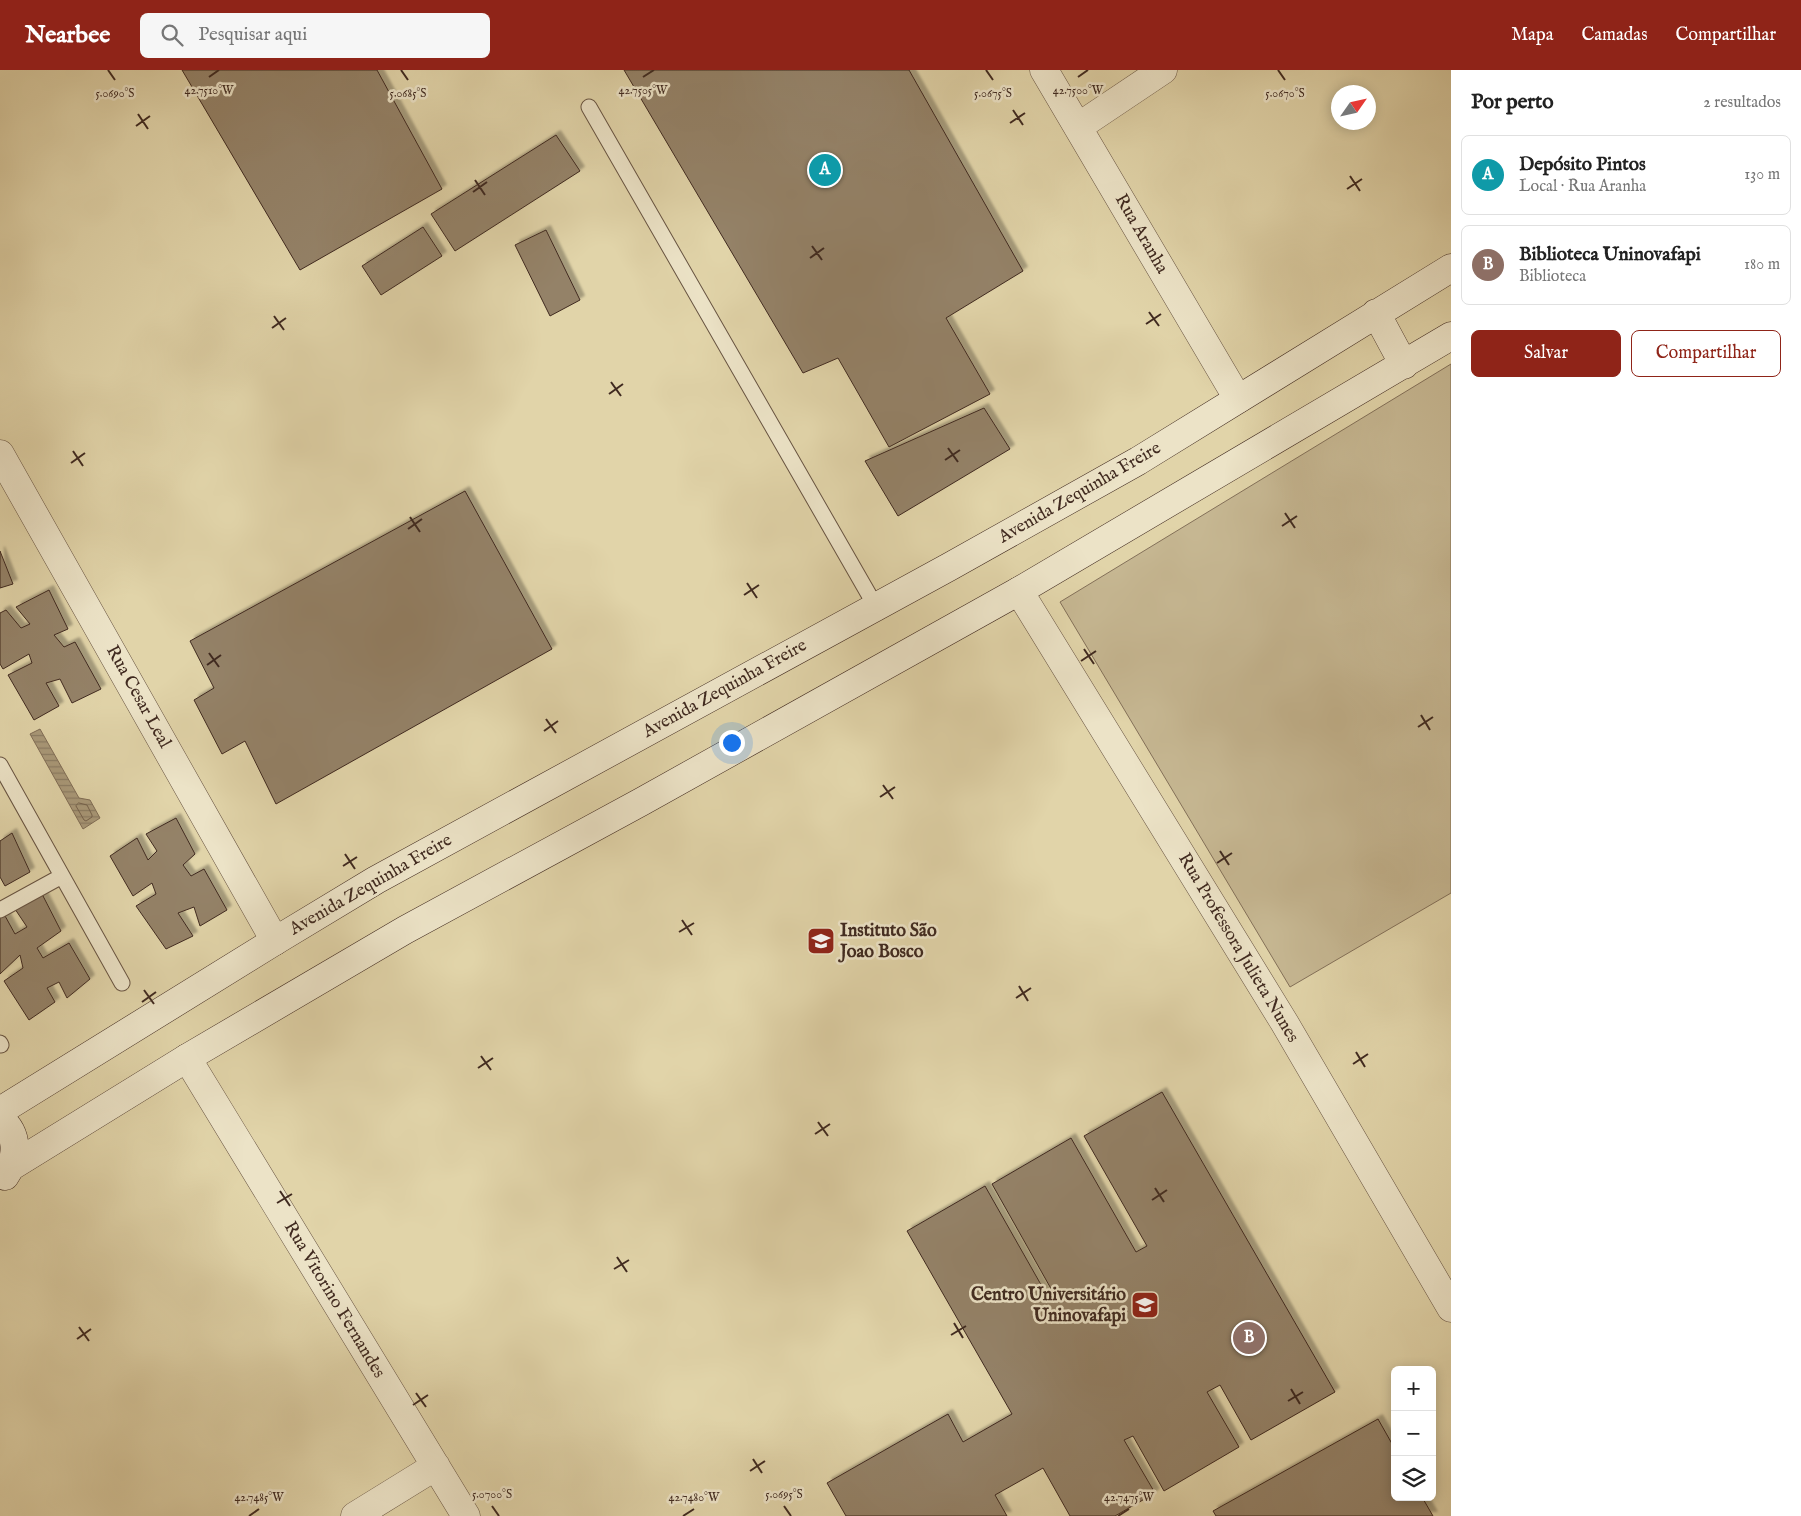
<!DOCTYPE html>
<html lang="pt">
<head>
<meta charset="utf-8">
<style>
	body { margin:0; font-family:"IM FELL English",serif; background:#f6f6f6; color:#222 }
	.controls { position:absolute; right:15px; bottom:15px; display:grid; overflow:hidden; border-radius:8px; box-shadow:0 2px 12px #0003 }
	.controls button { width:45px; height:45px; display:grid; place-items:center; padding:0; border:0; border-bottom:1px solid #e0e0e0; background:#fff; color:#222; font:25px sans-serif }
	.compass { position:absolute; left:1331px; top:15px; width:45px; height:45px; border-radius:50%; background:#fff; box-shadow:0 2px 12px #0003; rotate:56deg }
	.you { position:absolute; left:731px; top:672px; width:18px; height:18px; margin:-12px; border:4px solid #fff; border-radius:50%; background:#1a73e8; box-shadow:0 0 0 8px #1a73e833 }
	.badge { display:grid; place-items:center; width:32px; height:32px; border-radius:50%; background:#8f2418; color:#fff; font-size:16px; font-weight:700 }
	.pin { position:absolute; translate:-50% -50%; border:2px solid #fff; box-shadow:0 1px 5px #0006 }
	.list { margin:0; padding:0; list-style:none }
	h2 { display:flex; justify-content:space-between; align-items:center; height:65px; margin:0; padding:0 20px; font-size:21px }
	h2 small { font-size:16px; font-weight:400; color:#767676 }
	.list li { display:grid; grid-template-columns:32px 1fr auto; gap:15px; align-items:center; box-sizing:border-box; height:80px; margin:0 10px 10px; padding:0 10px; border:1px solid #e0e0e0; border-radius:8px }
	.list b { display:block; font-size:19px; white-space:nowrap }
	.list p { margin:0; font-size:16px; white-space:nowrap; color:#767676 }
	.list em { font-size:16px; font-style:normal; color:#767676 }
	.actions { display:flex; gap:10px; padding:15px 20px }
	.actions a { flex:1; padding:11px 0; border:1px solid #8f2418; border-radius:8px; text-align:center; font-size:18px; color:#8f2418 }
	.actions .main { background:#8f2418; color:#fff }
	.icon { flex:none; width:28px; height:28px; fill:none; stroke:currentColor; stroke-width:2; stroke-linecap:round; stroke-linejoin:round }
	.map { position:relative; flex:none; width:1451px; height:1446px; overflow:hidden }
	header { display:flex; align-items:center; gap:30px; box-sizing:border-box; height:70px; padding:0 25px; background:#8f2418; color:#fff }
	header strong { font-size:24px }
	nav { display:flex; gap:28px; margin-inline-start:auto; font-size:18px }
	.search { width:350px; height:45px; background:#f6f6f6; display:flex; align-items:center; gap:12px; box-sizing:border-box; padding:0 18px; border-radius:8px; color:#767676; font-size:19px }
	main { display:flex }
	aside { flex:1; background:#fff }
	.map>svg:first-child { display:block }
	.grass { fill:#c6b792; stroke:#837059 }
	.water { fill:url(#water-rules); stroke:#806d56 }
	.lines { fill:none; stroke-linecap:round; stroke-linejoin:round }
	.shore { stroke:#75624d; stroke-width:1 }
	.building { fill:#948267; stroke:#402a20; filter:url(#shadow) }
	.service-casing { stroke:#685442; stroke-width:17 }
	.minor-casing { stroke:#685442; stroke-width:29 }
	.secondary-casing { stroke:#402a20; stroke-width:29 }
	.service { stroke:#ece3c7; stroke-width:15 }
	.minor { stroke:#ece3c7; stroke-width:28 }
	.secondary { stroke:#ece3c7; stroke-width:28 }
	.ticks { fill:none; stroke:#402a20; stroke-width:2 }
	.labels { text-anchor:middle; dominant-baseline:central; stroke-width:5; stroke-linejoin:round; paint-order:stroke }
	.street-label { font-size:18px; fill:#402a20; stroke:#ece3c7 }
	.poi-label { font-size:18px; font-weight:bold; fill:#402a20; stroke:#ece3c7; text-anchor:start }
	.ticks-label { font-size:12px; text-anchor:middle; fill:#402a20; stroke:#ece3c7; stroke-width:5; stroke-linejoin:round; paint-order:stroke }
</style>
</head>
<body>
<header>
<strong>Nearbee</strong>
<div class="search"><svg class="icon" aria-label="search" viewBox="0 0 24 24"><circle cx="10" cy="10" r="6"/><path d="M15 15l6 6"/></svg>Pesquisar aqui</div>
<nav><a>Mapa</a><a>Camadas</a><a>Compartilhar</a></nav>
</header>
<main>
<div class="map">
<svg width="1451" height="1446" viewBox="0 0 1451 1446">
	<defs>
		<pattern id="water-rules" width="6" height="5" patternUnits="userSpaceOnUse" patternTransform="scale(1.25)"><rect width="6" height="5" fill="#aa9a7a"/><path d="M0 2.5h6" fill="none" stroke="#8c7e64"/></pattern>
		<filter id="shadow"><feDropShadow dx="4.5" dy="-4.5" stdDeviation="1" flood-color="#0004"/></filter>
	</defs>
	<rect width="100%" height="100%" fill="#e1d4a9"/>
	<filter id="stains"><feTurbulence type="fractalNoise" baseFrequency=".004" numOctaves="4"/><feColorMatrix values="0 0 0 0 .2 0 0 0 0 .09 0 0 0 0 .02 0 0 0 .5 -.17"/></filter>
	<radialGradient id="worn" r=".72"><stop offset=".6" stop-color="#630" stop-opacity="0"/><stop offset="1" stop-color="#630" stop-opacity=".3"/></radialGradient>
	<path class="grass" d="M1451 294V823L1290 917 1060 532Z"/>
	<path class="water" d="M40 659 79 728 90 730 100 748 83 759 30 664Z"/>
	<g class="lines">
		<path class="shore" d="M79 733 87 735 92 745V747L86 751 84 750 76 736Z"/>
	</g>
	<path class="building" d="M182 0H377L442 119 300 200Z
		M624 0H909L1023 201 946 248 990 324 889 377 838 288 803 303Z
		M556 65 580 101 455 181 431 144Z
		M423 157 442 186 381 225 362 196Z
		M546 160 580 230 550 246 515 175Z
		M984 338 1010 379 898 446 865 391Z
		M465 421 552 579 276 734 245 671 222 684 194 630 214 618 190 571Z
		M0 481 13 514 0 518Z
		M49 520 68 559 54 565 64 577 75 572 101 619 72 633 60 609 46 613 59 636 34 650 8 605 32 593 29 584 3 599 0 594V543L6 540 21 558 30 554 16 537Z
		M176 748 195 784 183 795 191 806 204 799 227 840 200 856 194 837 178 843 193 866 166 879 136 836 156 824 152 813 133 826 110 786 137 768 148 790 157 781 146 764Z
		M12 763 30 802 5 816 0 807V771Z
		M42 824 61 861 37 878 43 888 69 873 90 909 67 928 59 912 47 918 55 932 29 950 4 911 23 898 20 885 0 904V846L4 844 15 864 27 857 15 839Z
		M1162 1022 1335 1322 1251 1370 1220 1315 1207 1322 1239 1377 1164 1421 1133 1366 1124 1370 1155 1423 1115 1446H1070L1043 1398 995 1425 1007 1446H846L827 1413 948 1344 963 1372 1012 1344 907 1161 985 1116 1048 1227 1054 1224 992 1114 1071 1068 1136 1182 1147 1176 1084 1066Z
		M1378 1349 1395 1379V1427H1422L1433 1446H1216L1213 1441Z"/>
	<g class="lines">
		<defs>
			<path id="service" d="M589 37 876 537
				M0 695 122 913
				M0 840 62 806
				M0 973 1 975"/>
			<path id="minor" d="M1044 0 1238 329
				M1078 57 1163 0
				M0 384 275 871
				M1019 521 1284 952 1451 1238
				M187 988 466 1446
				M355 1446 436 1396"/>
			<path id="secondary" d="M1376 243 1404 295
				M0 1041 275 871 376 810 949 497 1138 391 1451 198
				M0 1049C19 1064 18 1088 5 1106
				M12 1096 187 988 405 860 641 732 1019 521 1451 266"/>
		</defs>
		<use href="#service" class="service-casing"/>
		<use href="#minor" class="minor-casing"/>
		<use href="#secondary" class="secondary-casing"/>
		<use href="#service" class="service"/>
		<use href="#minor" class="minor"/>
		<use href="#secondary" class="secondary"/>
	</g>
	<path class="ticks" d="M108 0 115 10M401 0 408 10M986 0 993 10M1278 0 1285 10M209 7 219 0M643 7 654 0M1078 7 1088 0M1013 40 1023 55M138 44 148 59M1010 53 1025 43M136 56 150 46M1350 106 1360 121M475 110 485 125M1347 119 1362 109M473 122 487 112M812 176 822 190M810 188 824 178M1149 242 1159 256M274 246 284 260M1146 254 1161 244M272 258 286 248M611 312 621 326M609 324 623 314M948 378 958 392M73 381 83 396M945 390 960 380M71 393 85 383M1285 443 1295 458M410 447 420 462M1282 456 1297 446M408 459 422 449M747 513 757 528M744 525 759 515M1084 579 1094 594M209 583 219 597M1081 591 1096 581M207 595 221 585M1421 645 1430 660M546 649 556 663M1418 657 1433 647M544 661 558 651M883 715 893 729M880 727 895 717M1220 781 1229 795M345 784 355 799M1217 793 1232 783M343 796 357 787M682 850 692 865M679 862 694 853M1019 916 1028 931M144 920 154 934M1016 928 1031 918M142 932 156 922M1356 982 1365 997M481 986 491 1000M1353 994 1368 984M478 998 493 988M818 1052 828 1066M815 1064 830 1054M1155 1118 1164 1132M280 1121 290 1136M1152 1130 1167 1120M277 1133 292 1124M617 1187 627 1202M614 1199 629 1190M954 1253 963 1268M79 1257 89 1271M951 1265 966 1256M77 1269 91 1259M1291 1319 1300 1334M416 1323 426 1337M1288 1331 1303 1322M413 1335 428 1325M753 1389 762 1403M750 1401 765 1391M492 1436 499 1446M784 1436 791 1446M249 1446 259 1439M683 1446 694 1439M1118 1446 1129 1439"/>
	<defs>
		<symbol id="school-square" viewBox="-11 -11 22 22"><rect x="-9" y="-9" width="18" height="18" rx="4" fill="#8f2418" stroke="#ece3c7"/><path d="M0-5L7-2L0 1L-7-2ZM-4 1L0 2.5L4 1V4Q0 6-4 4Z" fill="#fff"/></symbol>
		<symbol id="university-square" viewBox="-11 -11 22 22"><rect x="-9" y="-9" width="18" height="18" rx="4" fill="#8f2418" stroke="#ece3c7"/><path d="M0-5L7-2L0 1L-7-2ZM-4 1L0 2.5L4 1V4Q0 6-4 4Z" fill="#fff"/></symbol>
	</defs>
	<g fill-rule="evenodd">
		<use href="#school-square" x="805" y="855" width="32" height="32"/>
		<use href="#university-square" x="1129" y="1219" width="32" height="32"/>
	</g>
	<g class="labels">
		<g class="street-label">
			<text transform="translate(1141 164) rotate(60)">Rua Aranha</text>
			<text transform="translate(1080 423) rotate(-30)">Avenida Zequinha Freire</text>
			<text transform="translate(725 619) rotate(-29)">Avenida Zequinha Freire</text>
			<text transform="translate(138 627) rotate(61)">Rua Cesar Leal</text>
			<text transform="translate(371 815) rotate(-30)">Avenida Zequinha Freire</text>
			<text transform="translate(1238 878) rotate(59)">Rua Professora Julieta Nunes</text>
			<text transform="translate(334 1230) rotate(59)">Rua Vitorino Fernandes</text>
		</g>
		<g class="poi-label">
			<text x="840" y="861">Instituto São<tspan x="840" dy="21">Joao Bosco</tspan></text>
			<text x="1126" y="1225" text-anchor="end">Centro Universitário<tspan x="1126" dy="21">Uninovafapi</tspan></text>
		</g>
	</g>
	<g class="ticks-label">
		<text x="1078" y="24">42.7500°W</text>
		<text x="209" y="24">42.7510°W</text>
		<text x="643" y="24">42.7505°W</text>
		<text x="115" y="27">5.0690°S</text>
		<text x="993" y="27">5.0675°S</text>
		<text x="408" y="27">5.0685°S</text>
		<text x="1285" y="27">5.0670°S</text>
		<text x="492" y="1428">5.0700°S</text>
		<text x="784" y="1428">5.0695°S</text>
		<text x="259" y="1431">42.7485°W</text>
		<text x="694" y="1431">42.7480°W</text>
		<text x="1129" y="1431">42.7475°W</text>
	</g>
	<rect width="100%" height="100%" filter="url(#stains)"/>
	<rect width="100%" height="100%" fill="url(#worn)"/>
</svg>
<div class="controls">
<button>+</button>
<button>−</button>
<button><svg class="icon" aria-label="layers" viewBox="0 0 24 24"><path d="M12 4l9 5-9 5-9-5zM3 14l9 5 9-5"/></svg></button>
</div>
<svg class="compass" viewBox="-18 -18 36 36"><path d="M0-13l5 13h-10z" fill="#e53935"/><path d="M0 13l5-13h-10z" fill="#767676"/></svg>
<div class="you"></div>
<div class="pin badge" style="left:825px;top:100px;background:#0f9aa8">A</div>
<div class="pin badge" style="left:1249px;top:1268px;background:#8d6e63">B</div>
</div>
<aside>
<h2>Por perto<small>2 resultados</small></h2>
<ul class="list">
<li><span class="badge" style="background:#0f9aa8">A</span><div><b>Depósito Pintos</b><p>Local · Rua Aranha</p></div><em>130 m</em></li>
<li><span class="badge" style="background:#8d6e63">B</span><div><b>Biblioteca Uninovafapi</b><p>Biblioteca</p></div><em>180 m</em></li>
</ul>
<div class="actions"><a class="main">Salvar</a><a>Compartilhar</a></div>
</aside>
</main>
</body>
</html>
